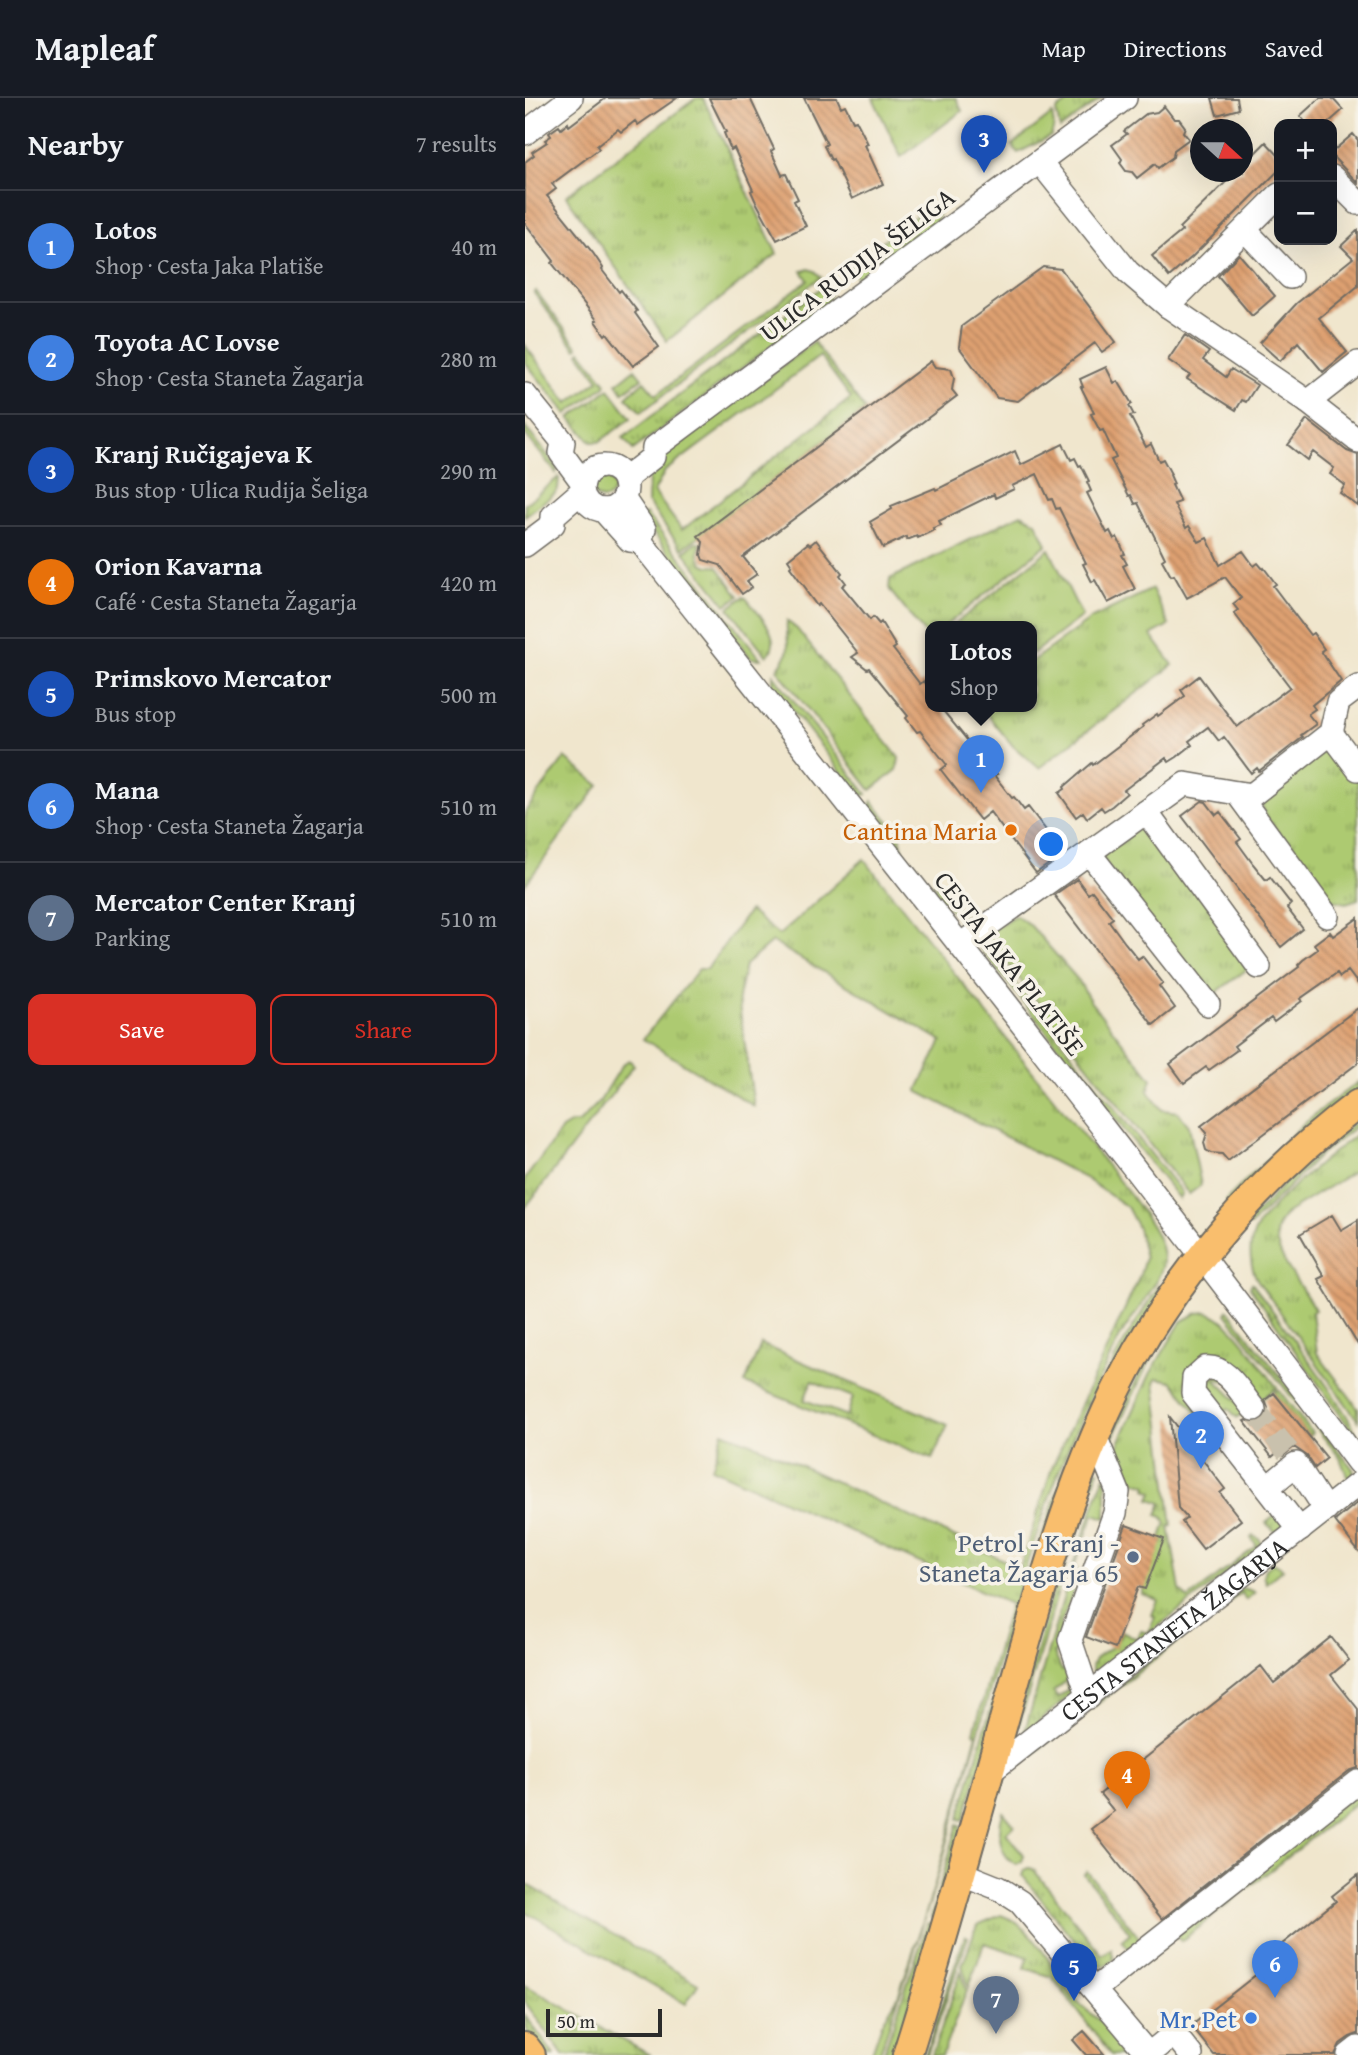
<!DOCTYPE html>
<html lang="en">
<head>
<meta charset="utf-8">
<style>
	body { margin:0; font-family:"Gentium Book Plus",serif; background:#20242c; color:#f1f3f6 }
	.controls { position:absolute; right:21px; top:21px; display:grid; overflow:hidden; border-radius:14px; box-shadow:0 7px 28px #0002 }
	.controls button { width:63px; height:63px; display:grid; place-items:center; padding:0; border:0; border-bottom:2px solid #363941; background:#171b24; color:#f1f3f6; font:35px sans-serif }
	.compass { position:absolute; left:665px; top:21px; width:63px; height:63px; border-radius:50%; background:#171b24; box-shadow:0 7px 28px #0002; rotate:111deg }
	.scale { position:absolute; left:21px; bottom:18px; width:116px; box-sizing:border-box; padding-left:7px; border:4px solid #2b2b2b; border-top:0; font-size:19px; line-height:24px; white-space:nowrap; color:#2b2b2b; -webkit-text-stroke:5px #f7f3e8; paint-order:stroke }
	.you { position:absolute; left:527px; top:747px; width:24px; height:24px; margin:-18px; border:5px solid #fff; border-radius:50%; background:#1a73e8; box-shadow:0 0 0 10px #1a73e833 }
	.badge { display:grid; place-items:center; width:46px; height:46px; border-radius:50%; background:#d93025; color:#fff; font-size:23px; font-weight:700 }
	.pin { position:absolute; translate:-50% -58px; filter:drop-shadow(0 2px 4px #0008) }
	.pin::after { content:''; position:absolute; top:37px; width:24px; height:21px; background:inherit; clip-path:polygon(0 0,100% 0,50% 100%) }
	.popup { position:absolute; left:400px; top:523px; width:112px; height:91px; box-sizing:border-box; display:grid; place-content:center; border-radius:14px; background:#171b24; filter:drop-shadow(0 2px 5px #0005); font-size:23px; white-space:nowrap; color:#9ea1a6 }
	.popup b { font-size:26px; color:#f1f3f6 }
	.popup::after { content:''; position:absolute; left:50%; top:100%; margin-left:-14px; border:14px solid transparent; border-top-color:#171b24 }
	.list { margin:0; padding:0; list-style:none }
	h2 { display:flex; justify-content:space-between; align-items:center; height:91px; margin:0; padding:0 28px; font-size:30px }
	h2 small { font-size:23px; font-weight:400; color:#9ea1a6 }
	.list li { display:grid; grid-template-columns:46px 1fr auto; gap:21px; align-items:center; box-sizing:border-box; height:112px; padding:0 28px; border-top:2px solid #363941 }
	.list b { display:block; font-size:26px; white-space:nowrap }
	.list p { margin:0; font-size:23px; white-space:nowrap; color:#9ea1a6 }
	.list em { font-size:23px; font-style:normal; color:#9ea1a6 }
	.actions { display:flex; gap:14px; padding:21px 28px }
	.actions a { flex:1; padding:16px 0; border:2px solid #d93025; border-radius:14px; text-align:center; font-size:24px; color:#d93025 }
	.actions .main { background:#d93025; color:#fff }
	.map { position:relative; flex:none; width:833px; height:1957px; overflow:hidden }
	header { display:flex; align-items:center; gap:42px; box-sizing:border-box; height:98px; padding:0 35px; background:#171b24; border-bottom:2px solid #363941 }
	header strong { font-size:33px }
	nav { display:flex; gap:38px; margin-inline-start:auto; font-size:24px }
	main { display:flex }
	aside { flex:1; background:#171b24 }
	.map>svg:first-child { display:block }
	.grass { fill:url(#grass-tufts); stroke:#6c7a4e; stroke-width:2; fill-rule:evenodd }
	.building { fill:url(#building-back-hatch) }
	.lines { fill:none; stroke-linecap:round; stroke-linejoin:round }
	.minor-tunnel { stroke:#c9c1ad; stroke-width:23; stroke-dasharray:23 11; stroke-linecap:butt }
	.minor-casing { stroke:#706c64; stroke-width:26 }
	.major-casing { stroke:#706c64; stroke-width:32 }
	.minor { stroke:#fff; stroke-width:23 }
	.major { stroke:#f9be6d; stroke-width:28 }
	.food-dot { fill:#e8710a; stroke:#f7f3e8; stroke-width:2.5 }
	.service-dot { fill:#5c6f8a; stroke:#f7f3e8; stroke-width:2.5 }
	.shop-dot { fill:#3f7fe0; stroke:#f7f3e8; stroke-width:2.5 }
	.labels { text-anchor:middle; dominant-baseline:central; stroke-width:7; stroke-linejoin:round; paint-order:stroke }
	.street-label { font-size:26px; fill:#2b2b2b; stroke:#f7f3e8 }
	.food-label { font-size:26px; fill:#c56008; stroke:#f7f3e8; text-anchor:end }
	.service-label { font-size:26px; fill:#4e5e75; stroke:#f7f3e8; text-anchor:end }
	.shop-label { font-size:26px; fill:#366cbe; stroke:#f7f3e8; text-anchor:end }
</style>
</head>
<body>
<header>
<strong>Mapleaf</strong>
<nav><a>Map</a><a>Directions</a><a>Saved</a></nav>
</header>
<main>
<aside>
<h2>Nearby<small>7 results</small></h2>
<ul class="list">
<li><span class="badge" style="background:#3f7fe0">1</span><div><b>Lotos</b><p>Shop · Cesta Jaka Platiše</p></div><em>40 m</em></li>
<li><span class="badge" style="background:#3f7fe0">2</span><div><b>Toyota AC Lovse</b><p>Shop · Cesta Staneta Žagarja</p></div><em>280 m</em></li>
<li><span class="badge" style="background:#1a4fb4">3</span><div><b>Kranj Ručigajeva K</b><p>Bus stop · Ulica Rudija Šeliga</p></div><em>290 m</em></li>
<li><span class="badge" style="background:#e8710a">4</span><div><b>Orion Kavarna</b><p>Café · Cesta Staneta Žagarja</p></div><em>420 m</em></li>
<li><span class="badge" style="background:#1a4fb4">5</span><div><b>Primskovo Mercator</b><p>Bus stop</p></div><em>500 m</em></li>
<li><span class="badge" style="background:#3f7fe0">6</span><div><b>Mana</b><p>Shop · Cesta Staneta Žagarja</p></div><em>510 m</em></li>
<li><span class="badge" style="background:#5c6f8a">7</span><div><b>Mercator Center Kranj</b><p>Parking</p></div><em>510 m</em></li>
</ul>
<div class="actions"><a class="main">Save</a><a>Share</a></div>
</aside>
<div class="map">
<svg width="833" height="1957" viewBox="0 0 833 1957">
	<defs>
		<pattern id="grass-tufts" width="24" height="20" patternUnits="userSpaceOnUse" patternTransform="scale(1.75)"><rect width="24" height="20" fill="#adca71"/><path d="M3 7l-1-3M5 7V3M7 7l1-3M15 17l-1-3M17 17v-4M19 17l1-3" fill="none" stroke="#8da45d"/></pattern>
		<pattern id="building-back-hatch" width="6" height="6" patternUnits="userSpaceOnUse" patternTransform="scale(1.75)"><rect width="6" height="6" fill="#dea071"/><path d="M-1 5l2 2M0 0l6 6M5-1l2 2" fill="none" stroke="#b4835d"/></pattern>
	</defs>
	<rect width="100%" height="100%" fill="#f7f3e8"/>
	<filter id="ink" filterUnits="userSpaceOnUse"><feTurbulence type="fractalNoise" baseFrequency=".0143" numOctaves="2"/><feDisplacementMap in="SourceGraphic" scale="14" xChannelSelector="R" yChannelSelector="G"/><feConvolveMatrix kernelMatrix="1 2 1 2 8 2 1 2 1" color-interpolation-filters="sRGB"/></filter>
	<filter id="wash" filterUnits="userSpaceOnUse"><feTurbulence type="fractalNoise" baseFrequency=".00686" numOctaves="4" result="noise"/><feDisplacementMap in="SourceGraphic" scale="28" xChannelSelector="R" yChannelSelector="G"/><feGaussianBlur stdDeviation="1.57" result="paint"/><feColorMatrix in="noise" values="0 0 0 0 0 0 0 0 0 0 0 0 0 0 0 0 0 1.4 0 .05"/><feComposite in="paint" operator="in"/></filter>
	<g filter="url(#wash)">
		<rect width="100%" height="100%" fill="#f0e6cd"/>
		<path class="grass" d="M171 0H178L252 156 142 243 41 98Z
			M348 0H431L437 13 376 59Z
			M549 0H577L535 31 531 13Z
			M527 16 529 28 526 38 493 55 487 47Z
			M407 106 413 107 415 110 411 125 333 181 324 168Z
			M284 171 290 173 296 179 116 314 101 299 119 283 131 297 283 182 277 173Z
			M301 186 305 195 302 206 108 352 98 340Z
			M11 193 53 249 51 251 9 195Z
			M289 244 340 312 157 451 123 405 124 376 122 370ZM295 258 326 300 157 432 129 394 140 373Z
			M0 247 43 305 74 282 54 255 56 253 81 285 80 288 42 316 0 264Z
			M110 271 117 280 98 294 92 285Z
			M84 291 106 320 74 344H66L45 320Z
			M0 329 30 366 32 371 31 375 0 336Z
			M34 379 33 391 29 396 0 418V406Z
			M67 390a11 11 0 1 1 22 0a11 11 0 1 1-22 0Z
			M121 416 236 561 226 560 116 419Z
			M496 416 511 424 522 446 419 529H405L404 541 366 494 364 490 365 481Z
			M171 444 176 446C170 460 177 470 192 468L214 498 201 507 159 454Z
			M524 451 557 518 507 556V529H426Z
			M627 491 644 527 626 537 648 567 514 670 488 648 456 609H507V563L567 520Z
			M218 499 221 500C233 516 260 540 242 558L204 510Z
			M262 523 272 531 374 660 372 672 346 692 252 571C270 552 260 543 262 523Z
			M248 576 342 696 335 698 248 587Z
			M804 648 833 674V801L821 805 804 801 742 720 737 708 739 696Z
			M40 660 74 687 0 787V714Z
			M347 703 375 737 378 752 344 709Z
			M621 722 729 866 685 899 573 756Z
			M339 761 606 1098C619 1117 639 1140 638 1164 637 1184 604 1221 594 1241 571 1285 551 1330 533 1376 493 1481 466 1592 435 1700 411 1787 384 1872 354 1957H346L357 1925 373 1899 406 1800 452 1636 449 1634 485 1506 187 1370 198 1334 234 1348 495 1470 527 1370 614 1180 620 1160 613 1130 602 1109 560 1080 392 993 417 943 247 844 220 867 213 900 229 1008 118 941 174 871H182L224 813 254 837Z
			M405 786 416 790 446 828 440 830Z
			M491 817 506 828 554 883 565 903 627 981 623 993 637 1012 653 1014 664 1028 676 1087 664 1096 459 836Z
			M456 841 657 1095 654 1101 452 846Z
			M104 962 109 967 0 1110V1081L37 1031 47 1025H54L75 1003 98 966Z
			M833 984V993L703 1107 701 1102 780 1024Z
			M833 1021V1027L796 1056 725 1128 721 1126 760 1085Z
			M833 1035V1071L763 1114C757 1121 751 1128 751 1138 751 1159 780 1193 790 1212L787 1214 792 1255 833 1310V1323L733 1183C725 1169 723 1151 729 1136 740 1108 808 1054 833 1035Z
			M727 1185C744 1208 833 1324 833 1342L725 1189Z
			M635 1187 639 1189 541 1380 536 1379C564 1308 592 1250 635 1187Z
			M659 1205 658 1212 620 1272 584 1348 585 1338 622 1259Z
			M703 1212 828 1371 829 1376 824 1383 815 1360 701 1216Z
			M682 1214C708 1221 735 1268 752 1289L733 1304 722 1290 665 1272 764 1427 752 1435 741 1425 752 1416 647 1283 632 1280 630 1285 647 1428H644L655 1492 663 1501 732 1448 726 1440 728 1438 735 1442 737 1449 568 1578C563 1558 577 1558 588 1548 593 1544 595 1539 597 1533L612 1541 616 1533 623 1535 630 1519 627 1517 633 1502 617 1496 641 1425 638 1419 632 1417 637 1405 625 1401 628 1394 621 1391 622 1387 606 1381 602 1391 588 1358 625 1276 656 1224 672 1215Z
			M236 1246 423 1327 407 1361 220 1285ZM287 1283 328 1299 322 1318 279 1302Z
			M684 1275 721 1313 712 1320 703 1310 693 1318 674 1283Z
			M753 1291 787 1335 784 1338 749 1295Z
			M571 1372H574L543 1459 490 1641 488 1639 528 1491Z
			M579 1379 581 1383V1420L569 1416 549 1469 552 1471 545 1490 549 1492 535 1527 538 1528 537 1551 529 1555 537 1573 544 1569 547 1578 528 1594 533 1600 544 1591 541 1587 548 1581 547 1596 499 1636 547 1470Z
			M534 1389 536 1394 439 1722 434 1721 509 1460Z
			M749 1465 758 1471 741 1485 738 1478 740 1471Z
			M717 1490 730 1494 721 1502 716 1495 491 1669 492 1665Z
			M833 1693V1703L656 1843 651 1837Z
			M478 1714 489 1727 481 1735 499 1757 497 1763 492 1766C472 1758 473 1731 478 1714Z
			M433 1726 437 1728 411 1821 406 1820Z
			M504 1770 508 1771 577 1857 586 1851 589 1861 580 1868 567 1865 498 1778 500 1772Z
			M562 1773 615 1841 611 1853 603 1850 597 1842 605 1835 559 1776Z
			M0 1785 173 1886 161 1906 0 1813Z
			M476 1817C514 1830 526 1874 550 1901 563 1916 581 1926 596 1939L599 1945 598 1957H586L527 1879 500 1870 503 1859 459 1845 444 1889 437 1868 452 1827Z
			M403 1825 409 1827 370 1957H358Z
			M440 1838 443 1839 402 1957H400Z
			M436 1874 442 1892 417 1957H407Z
			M0 1887 118 1953 126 1957H38L0 1904Z
			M0 1917 29 1957H17C7 1943 0 1934 0 1917Z"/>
		<g id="blocks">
			<path class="building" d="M81 0H152L113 27 110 23 96 34 93 31 72 48 74 51 27 86 31 91 22 98 68 155 78 170 77 172 94 194 96 192 112 213 110 215 134 249 108 268 82 235 80 237 70 223 72 222 27 165 29 163 0 125V64L9 57 7 54 22 44 20 42 26 38 24 35 34 28 36 31 43 25 44 28Z
				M184 0H225L249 51 246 53 257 77 261 76 273 101 269 103 281 128 252 142 230 102 226 93 228 92 209 50 206 52 199 35 201 34Z
				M279 0H312L316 9 320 7 328 23 331 22 343 46 340 47 358 86 327 101 308 61 306 62 299 48 302 46Z
				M687 0H712L714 11 692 17Z
				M795 0H807L818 12 802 26H782L775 18Z
				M639 8 649 21H654L660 29 658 34 664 41 649 52 648 59 633 70 630 66 612 80 607 74 601 73 595 65 597 61 587 47 602 36 599 33 621 16 632 14Z
				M828 36 833 42V85L807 58V54Z
				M741 44 754 58V72L667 159 644 179 627 158 657 133 654 130 711 74H718V67Z
				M833 132V188L794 220 822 254 798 274 773 244 755 263 735 245 772 205 828 160 816 148Z
				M714 156 750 198 727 218 693 178Z
				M518 169 536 171 591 244 577 254 570 245 493 303 472 300 434 249 437 228Z
				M660 237 684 254 678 262 701 279 706 271 732 287 721 304 717 302 711 312 662 281 665 277 643 262Z
				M406 263 410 269 426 271 429 280 427 292 432 298 218 459 232 476 222 483 227 489 217 496 195 467 178 462 176 457 178 444 173 438Z
				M581 269 589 285 593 283 607 306 604 308 609 317 605 318 621 349 626 346 634 363 638 361 646 376 645 377 649 386 647 387 655 404 649 406 661 430 664 428 674 444 682 440 695 467 718 453 729 468 733 465 738 471 739 470 751 486 748 488 785 537 788 535 799 551 796 553 816 583 787 607 790 611 783 616 791 626 776 637 778 639 734 673 732 670 726 675 699 639 694 643 683 629 664 643 667 647 652 659 644 664 641 660 599 692 602 695 587 708 579 713 576 709 562 720 558 714 551 719 534 695 540 691 539 689 567 665 568 667 618 629 617 627 632 616 633 618 660 598 656 592 674 578 712 629 765 589 709 515 713 512 708 506 716 500 700 479 662 500 649 477 646 478 637 462 640 460 613 405 610 406 606 397 604 398 586 362 591 360 578 332 575 333 566 316 569 315 556 289H558L555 281Z
				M782 322 822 353 833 357V408L815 395 820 387 805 376 809 370 788 354 782 362 763 347Z
				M538 346 546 362 550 360 554 368 556 367 564 383 562 384 566 393 562 395 582 435 585 433 589 441 592 439 600 456 597 457 602 466 598 468 610 491 583 505 570 482 567 484 558 466 561 465 534 410 531 411 527 401 524 402 512 376 487 388 489 391 470 400 469 396 414 423 416 427 408 430 409 432 393 440 392 438 382 442 381 439 358 450 345 424 367 411 366 408 410 390 411 392 490 353 496 367Z
				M291 442 317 475 315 477 321 485 317 488 345 522 348 519 354 526 356 524 371 549 368 551 395 586 399 583 405 591V609H415L447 648 450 646 456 652 468 666 465 668 472 676 469 677 487 700 489 699 499 712 503 709 524 736 520 739 534 759 511 775 465 714 455 722 416 672 422 667 395 633 392 634 381 620 383 618 344 570 342 571 327 559 333 555 294 506 292 508 281 493 282 492 265 469 267 467 263 461 283 445 285 447Z
				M677 703 681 704 691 717 695 714 716 741 712 744 728 766 741 782 745 779 766 806 762 810 778 831 756 849 657 718Z
				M552 781 563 796 567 793 588 820 584 823 600 845 613 861 617 858 638 885 634 888 650 910 628 927 529 797Z
				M833 820V886L823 873 815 879 812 875 775 901 777 903 749 924 746 920 709 948 712 952 684 972 681 969 659 985 645 966 774 869 773 867 778 862 793 851 789 846 805 834 808 838Z
				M833 910V965L703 1063 697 1056 686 1055 681 1052 679 1045 682 1035 676 1028Z
				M807 1117 816 1132 833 1122V1247L793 1181 799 1178 775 1136Z
				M749 1295 802 1360 790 1370 782 1358 769 1349 758 1358 754 1353 747 1359 719 1323 721 1322 730 1325 738 1321 743 1310 740 1302Z
				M645 1319 700 1391 695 1395 716 1422 678 1451 657 1424 662 1420 653 1410Z
				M833 1404V1453L810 1423Z
				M601 1427 639 1441 620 1491 613 1489 590 1550 561 1539Z
				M806 1539 824 1562 806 1577 833 1611V1670L824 1673 637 1821 566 1731 589 1713 575 1696 736 1568 749 1585Z
				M833 1777V1936L825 1939 815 1946 810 1957H689L666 1928 761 1853 756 1847 811 1803 807 1798Z
				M559 1933 580 1957H561L548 1942Z"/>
		</g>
	</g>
	<g filter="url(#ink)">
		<use href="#blocks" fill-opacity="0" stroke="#706c64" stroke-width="2"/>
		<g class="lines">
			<path class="minor-tunnel" d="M729 1311 763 1354"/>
			<defs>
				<g id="minor">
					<path d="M0 35 46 0"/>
					<path d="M515 64 603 174 643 208 783 304 833 343"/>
					<path d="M807 79 833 105"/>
					<path d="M720 132 765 179"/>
					<path d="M643 208 754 97"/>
					<path d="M0 297 38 344 36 355 58 385"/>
					<path d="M783 304 833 265"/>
					<circle cx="79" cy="390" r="22"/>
					<path d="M100 385 105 377 128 359 129 350 600 0"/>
					<path d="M98 400 119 431 115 443"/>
					<path d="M78 412 105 442 115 443C357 748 600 1052 833 1364"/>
					<path d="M0 447 28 426V418L57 393"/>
					<path d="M806 635 833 671"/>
					<path d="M712 695 727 697 806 635 813 604 833 589"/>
					<path d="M621 714 734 869"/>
					<path d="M564 755 683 906"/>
					<path d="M435 847 660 686 712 695 802 818"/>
					<path d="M729 1311C716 1296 702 1267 680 1270L669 1280 668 1295 775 1432"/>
					<path d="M743 1389 771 1366 801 1412"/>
					<path d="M564 1599 545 1542 590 1415 593 1394 571 1340"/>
					<path id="s1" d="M465 1674 833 1386"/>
					<path d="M438 1776 473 1790 495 1804 624 1957"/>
					<path d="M570 1891 833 1684"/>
					<path d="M623 1957 649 1936 666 1957"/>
					<path d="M824 1957 833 1950"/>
				</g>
				<path id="major" d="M0 1949 6 1957
					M382 1957C419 1840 451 1722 484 1604 519 1480 555 1346 622 1236 677 1148 750 1068 833 1006"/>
			</defs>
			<use href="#minor" class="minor-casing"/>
			<use href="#major" class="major-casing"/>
			<use href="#minor" class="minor"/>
			<use href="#major" class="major"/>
		</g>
	</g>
	<circle class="food-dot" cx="486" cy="732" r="7"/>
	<circle class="service-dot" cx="608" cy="1459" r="7"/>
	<circle class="shop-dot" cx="726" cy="1920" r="7"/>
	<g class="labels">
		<g class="street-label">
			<text transform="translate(332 166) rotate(-37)">ULICA RUDIJA ŠELIGA</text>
			<text transform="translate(485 865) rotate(52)">CESTA JAKA PLATIŠE</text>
			<text stroke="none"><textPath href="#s1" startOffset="233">CESTA STANETA ŽAGARJA</textPath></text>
		</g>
		<g class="food-label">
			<text x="472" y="732">Cantina Maria</text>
		</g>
		<g class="service-label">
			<text x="594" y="1444">Petrol - Kranj -<tspan x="594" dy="30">Staneta Žagarja 65</tspan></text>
		</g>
		<g class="shop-label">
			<text x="712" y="1920">Mr. Pet</text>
		</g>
	</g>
</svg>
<div class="controls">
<button>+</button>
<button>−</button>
</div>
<svg class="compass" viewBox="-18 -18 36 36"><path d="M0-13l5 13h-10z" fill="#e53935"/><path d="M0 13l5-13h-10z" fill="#9ea1a6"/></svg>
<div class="scale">50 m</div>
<div class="you"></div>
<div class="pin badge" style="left:456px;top:695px;background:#3f7fe0">1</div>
<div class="popup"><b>Lotos</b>Shop</div>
<div class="pin badge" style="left:676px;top:1371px;background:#3f7fe0">2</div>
<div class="pin badge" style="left:459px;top:75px;background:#1a4fb4">3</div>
<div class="pin badge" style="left:602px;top:1711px;background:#e8710a">4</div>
<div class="pin badge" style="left:549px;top:1903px;background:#1a4fb4">5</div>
<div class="pin badge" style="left:750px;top:1900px;background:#3f7fe0">6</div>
<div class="pin badge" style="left:471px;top:1936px;background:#5c6f8a">7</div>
</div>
</main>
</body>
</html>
